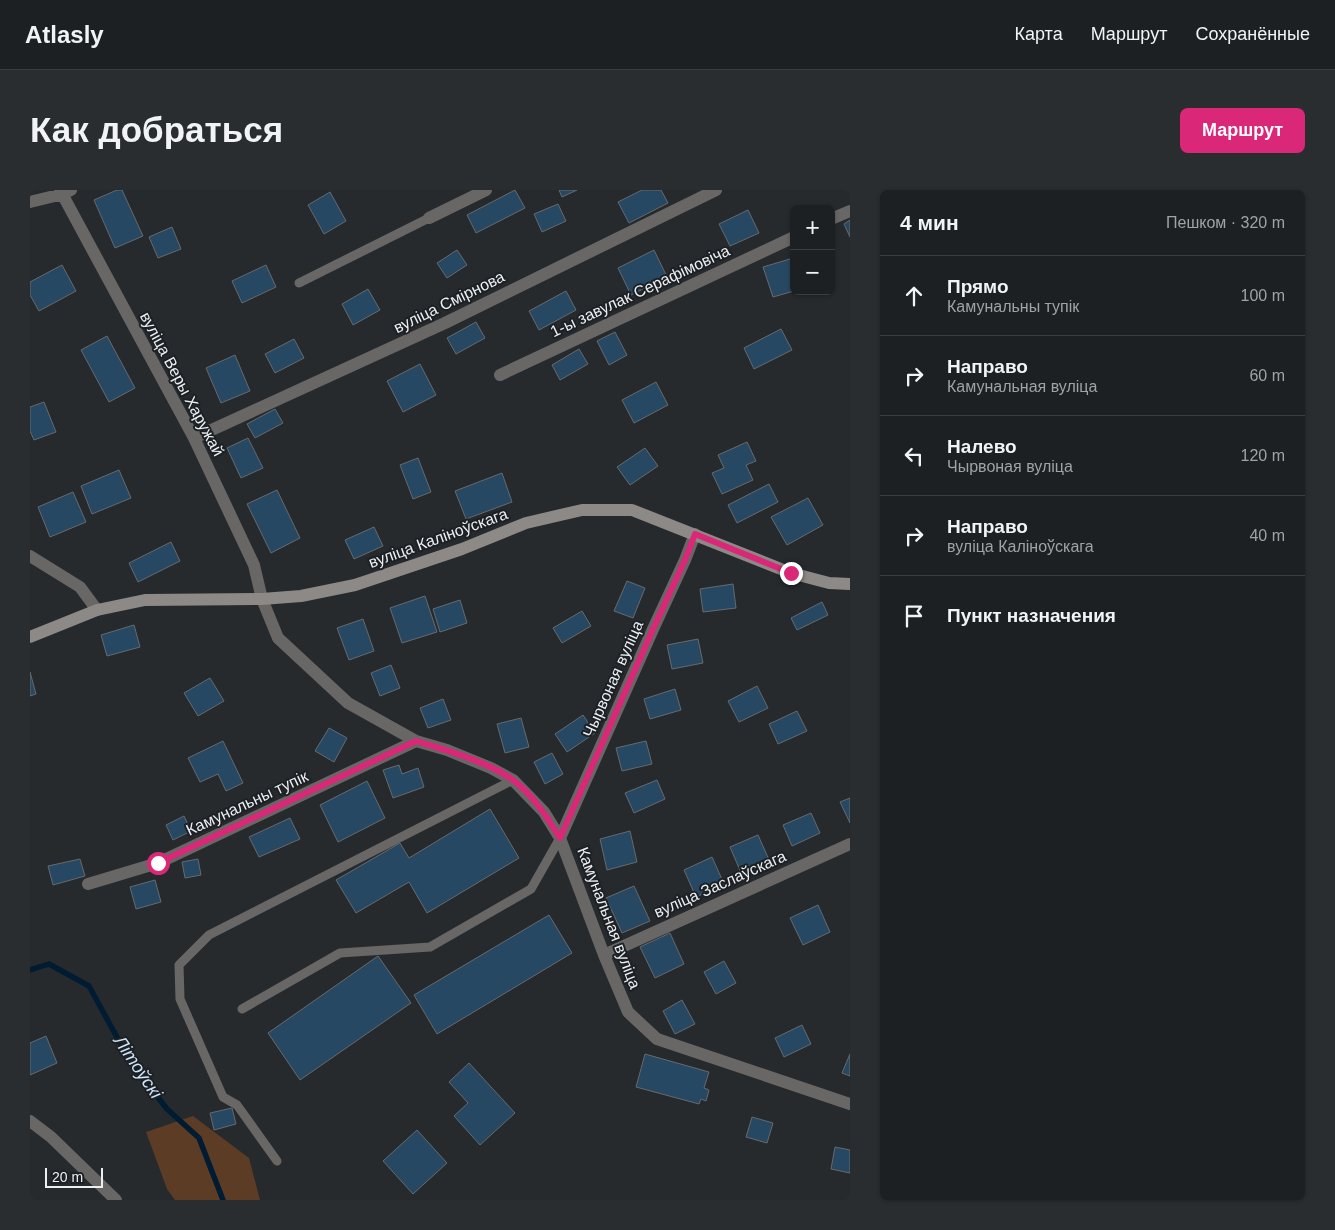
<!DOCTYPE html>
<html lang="ru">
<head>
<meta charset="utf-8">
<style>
	body { margin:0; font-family:Arial,sans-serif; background:#292d2f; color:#f1f3f6 }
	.controls { position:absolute; right:15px; top:15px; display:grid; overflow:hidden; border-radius:8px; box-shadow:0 1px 4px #0004 }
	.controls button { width:45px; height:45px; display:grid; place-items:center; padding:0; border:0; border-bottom:1px solid #3a3e40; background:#1c2022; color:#f1f3f6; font:25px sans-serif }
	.scale { position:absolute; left:15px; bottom:12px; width:58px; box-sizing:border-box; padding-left:5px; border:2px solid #eceff1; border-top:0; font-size:14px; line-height:18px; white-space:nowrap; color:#eceff1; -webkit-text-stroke:4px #1d2024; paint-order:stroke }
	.stop { position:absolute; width:15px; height:15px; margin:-11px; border:4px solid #db2777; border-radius:50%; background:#fff }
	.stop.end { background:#db2777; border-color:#fff; box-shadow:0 1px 5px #0008 }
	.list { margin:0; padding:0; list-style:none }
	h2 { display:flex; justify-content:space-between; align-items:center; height:65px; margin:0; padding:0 20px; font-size:21px }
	h2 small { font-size:16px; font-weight:400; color:#a0a3a5 }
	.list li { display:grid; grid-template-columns:32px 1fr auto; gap:15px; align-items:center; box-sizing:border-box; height:80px; padding:0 20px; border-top:1px solid #3a3e40 }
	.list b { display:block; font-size:19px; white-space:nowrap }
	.list p { margin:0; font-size:16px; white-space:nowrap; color:#a0a3a5 }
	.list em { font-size:16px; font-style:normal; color:#a0a3a5 }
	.icon { flex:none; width:28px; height:28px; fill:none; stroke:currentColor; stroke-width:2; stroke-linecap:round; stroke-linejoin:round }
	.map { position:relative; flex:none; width:820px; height:1010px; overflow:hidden; border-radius:8px }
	header { display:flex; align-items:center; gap:30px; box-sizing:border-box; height:70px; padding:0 25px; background:#1c2022; border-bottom:1px solid #3a3e40 }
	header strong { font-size:24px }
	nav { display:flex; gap:28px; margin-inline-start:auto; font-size:18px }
	.intro { display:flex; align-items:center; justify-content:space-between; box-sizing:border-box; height:120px; padding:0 30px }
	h1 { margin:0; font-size:35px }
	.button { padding:12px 22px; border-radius:8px; background:#db2777; color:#fff; font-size:18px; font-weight:700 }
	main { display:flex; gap:30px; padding:0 30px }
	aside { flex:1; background:#1c2022; border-radius:8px; box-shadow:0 1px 4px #0004 }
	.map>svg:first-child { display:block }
	.green { fill:#5c3c25 }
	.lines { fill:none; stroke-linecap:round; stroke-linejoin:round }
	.stream { stroke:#001c33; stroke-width:5.5 }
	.building { fill:#274862; stroke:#666a6e }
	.service { stroke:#696765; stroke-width:9 }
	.minor { stroke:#696765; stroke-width:12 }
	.secondary { stroke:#8d8987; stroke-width:12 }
	.route { stroke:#db2777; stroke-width:6 }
	.labels { text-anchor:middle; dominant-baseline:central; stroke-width:4; stroke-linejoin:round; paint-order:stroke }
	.street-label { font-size:16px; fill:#eceff1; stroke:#1d2024 }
	.water-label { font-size:18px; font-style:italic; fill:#cfe5f8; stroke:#1d2024 }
</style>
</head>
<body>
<header>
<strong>Atlasly</strong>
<nav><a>Карта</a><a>Маршрут</a><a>Сохранённые</a></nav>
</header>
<div class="intro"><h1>Как добраться</h1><a class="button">Маршрут</a></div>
<main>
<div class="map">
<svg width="820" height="1010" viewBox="0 0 820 1010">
	<rect width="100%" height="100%" fill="#262a2d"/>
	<path class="green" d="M163 926 219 968 230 1010H145L137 999 116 942Z"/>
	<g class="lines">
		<path class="stream" d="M0 780 19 774 59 796 101 873 137 919 169 948 193 1010"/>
	</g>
	<path class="building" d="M87 0H92L113 46 85 58 64 10Z
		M485 0 495 18 446 43 437 25Z
		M529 0H547L532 7Z
		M612 0H631L638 13 599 33 588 12Z
		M300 2 316 31 294 44 278 15Z
		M528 14 536 31 512 42 504 24Z
		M718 20 729 43 700 56 689 34Z
		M820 30V47L814 34Z
		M142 37 151 59 128 68 119 47Z
		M427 60 437 75 417 88 407 73Z
		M624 60 637 87 601 105 588 78Z
		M760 69 764 80V101L743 107 733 77Z
		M32 75 46 101 9 121 0 105V92Z
		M236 75 246 97 212 113 202 91Z
		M338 99 350 120 323 135 312 114Z
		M536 101 546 120 509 140 499 121Z
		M446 132 455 148 426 164 417 148Z
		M751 139 762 160 724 179 714 158Z
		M585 142 597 165 579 175 567 151Z
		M77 146 105 198 79 212 51 160Z
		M264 149 274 168 245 183 235 164Z
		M549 159 558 174 530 190 522 175Z
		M205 165 220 201 191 213 176 178Z
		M390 174 406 205 373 222 357 191Z
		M626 192 638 215 604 233 592 210Z
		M14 212 26 242 4 250 0 241V217Z
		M245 219 253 233 225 248 217 234Z
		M218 248 233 278 211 288 197 258Z
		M717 252 726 271 716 275 723 290 692 304 682 283 694 278 688 265Z
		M615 258 628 276 600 295 587 277Z
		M388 268 401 302 383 309 370 275Z
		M89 280 101 308 62 324 51 296Z
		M472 283 482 312 436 329 425 301Z
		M739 294 748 312 707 333 698 315Z
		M247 300 270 348 241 363 217 314Z
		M43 302 56 332 20 347 8 317Z
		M778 308 793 335 757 355 741 327Z
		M344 337 353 356 324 369 315 350Z
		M141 352 150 371 108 392 99 373Z
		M597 391 615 398 603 428 584 421Z
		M703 394 706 418 673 422 670 399Z
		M395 406 407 442 372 453 360 418Z
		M430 410 437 433 410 442 403 419Z
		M792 412 798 425 767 440 761 428Z
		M552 421 561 436 532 453 523 438Z
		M333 429 344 461 319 470 307 438Z
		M104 435 110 457 77 466 71 445Z
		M668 449 673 473 642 479 637 455Z
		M361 475 370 498 350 506 341 483Z
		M0 482 6 504 0 506Z
		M180 488 194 511 168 526 154 503Z
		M727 496 738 518 709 532 698 511Z
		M645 499 651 520 620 529 614 509Z
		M413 509 421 530 398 538 390 518Z
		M767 521 777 541 748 554 739 534Z
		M553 525 565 543 537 562 525 544Z
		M491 528 499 557 475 563 467 534Z
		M299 538 317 548 304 572 285 561Z
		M193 551 213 593 196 601 188 584 170 592 158 568Z
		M616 551 622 574 592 581 586 558Z
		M522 563 533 584 515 594 504 572Z
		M369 575 372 584 388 578 394 597 363 608 353 580Z
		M627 590 635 609 604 623 595 603Z
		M337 591 355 628 308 652 290 615Z
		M820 608V633L810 612Z
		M460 619 489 668 397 723 379 692 326 723 306 690 370 653 379 668Z
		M781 623 790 643 762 656 753 635Z
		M154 626 161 641 143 650 136 635Z
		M260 628 270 649 229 667 219 647Z
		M600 641 607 672 577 680 570 649Z
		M728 645 740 672 712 685 700 657Z
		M682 667 694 694 666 707 654 680Z
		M50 669 55 686 23 695 18 676Z
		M168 669 171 685 155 688 152 672Z
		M125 690 131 712 106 719 100 697Z
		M604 696 620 731 592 743 576 708Z
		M788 715 800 742 773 755 760 728Z
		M519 725 542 763 407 844 384 805Z
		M640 743 654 774 625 788 610 757Z
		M348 766 381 813 270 890 238 843Z
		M694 771 706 793 686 804 674 782Z
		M652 810 665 834 645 844 633 821Z
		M772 835 781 854 754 867 745 848Z
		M16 846 27 873 0 885V853Z
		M615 864 679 882 674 898 679 900 676 911 671 909 669 914 606 897Z
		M820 864V886L812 883Z
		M439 873 485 923 450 955 424 926 438 913 419 892Z
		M202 918 206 934 184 940 180 923Z
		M722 927 743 933 737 953 716 947Z
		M387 940 417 973 383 1004 353 971Z
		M805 957 820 960V983L801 979Z"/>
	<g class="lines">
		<path class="service" d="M269 93 399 28
			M212 819 310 763 400 757 501 699 530 648
			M247 971 207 915 193 907 150 809 149 775 179 745 483 590"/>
		<path class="minor" d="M30 0 164 248 224 375 232 409 248 448 318 513 386 551 417 560 461 578 483 590 514 622 530 648 574 765 598 822 627 849 820 914
			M0 12 33 4 41 0
			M399 28 456 0
			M801 29 820 21
			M470 185 764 47
			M164 248 415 133 686 0
			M0 366 50 397 67 420
			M530 648 624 437 655 370 665 344
			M58 694 128 673 386 551
			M574 765 820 654
			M0 931 21 947 86 1010"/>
		<path class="secondary" d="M0 447 67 420 115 410 232 409 271 406 325 395 432 359 496 333 552 320H602L761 383 799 393 820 394"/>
	</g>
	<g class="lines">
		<path class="route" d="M128 673 386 551C415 560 459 572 483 590 503 605 517 627 530 648L624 437 655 370 665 344 761 383"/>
	</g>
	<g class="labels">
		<g class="street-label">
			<text transform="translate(610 101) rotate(-25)">1-ы завулак Серафімовіча</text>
			<text transform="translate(419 112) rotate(-26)">вуліца Смірнова</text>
			<text transform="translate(152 194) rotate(62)">вуліца Веры Харужай</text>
			<text transform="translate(408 348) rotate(-20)">вуліца Каліноўскага</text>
			<text transform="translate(583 489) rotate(-66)">Чырвоная вуліца</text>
			<text transform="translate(217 613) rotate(-25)">Камунальны тупік</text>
			<text transform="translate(690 694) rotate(-24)">вуліца Заслаўскага</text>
			<text transform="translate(579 728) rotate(69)">Камунальная вуліца</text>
		</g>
		<g class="water-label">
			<text transform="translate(108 877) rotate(56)">Літоўскі</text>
		</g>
	</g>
</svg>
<div class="controls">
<button>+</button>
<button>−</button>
</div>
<div class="scale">20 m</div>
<div class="stop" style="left:128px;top:673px"></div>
<div class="stop end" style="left:761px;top:383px"></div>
</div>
<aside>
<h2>4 мин<small>Пешком · 320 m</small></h2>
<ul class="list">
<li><svg class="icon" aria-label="ahead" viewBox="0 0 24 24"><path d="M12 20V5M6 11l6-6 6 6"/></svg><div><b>Прямо</b><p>Камунальны тупік</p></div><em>100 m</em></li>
<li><svg class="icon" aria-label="right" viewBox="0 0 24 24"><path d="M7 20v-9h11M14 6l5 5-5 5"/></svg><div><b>Направо</b><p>Камунальная вуліца</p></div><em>60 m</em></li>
<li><svg class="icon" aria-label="left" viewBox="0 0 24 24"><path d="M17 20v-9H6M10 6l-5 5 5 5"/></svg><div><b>Налево</b><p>Чырвоная вуліца</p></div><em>120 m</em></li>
<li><svg class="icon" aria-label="right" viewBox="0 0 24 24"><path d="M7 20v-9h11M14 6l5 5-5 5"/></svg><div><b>Направо</b><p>вуліца Каліноўскага</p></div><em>40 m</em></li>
<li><svg class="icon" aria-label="arrive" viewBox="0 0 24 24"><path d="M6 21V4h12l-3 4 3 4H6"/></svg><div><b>Пункт назначения</b></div></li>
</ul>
</aside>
</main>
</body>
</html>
